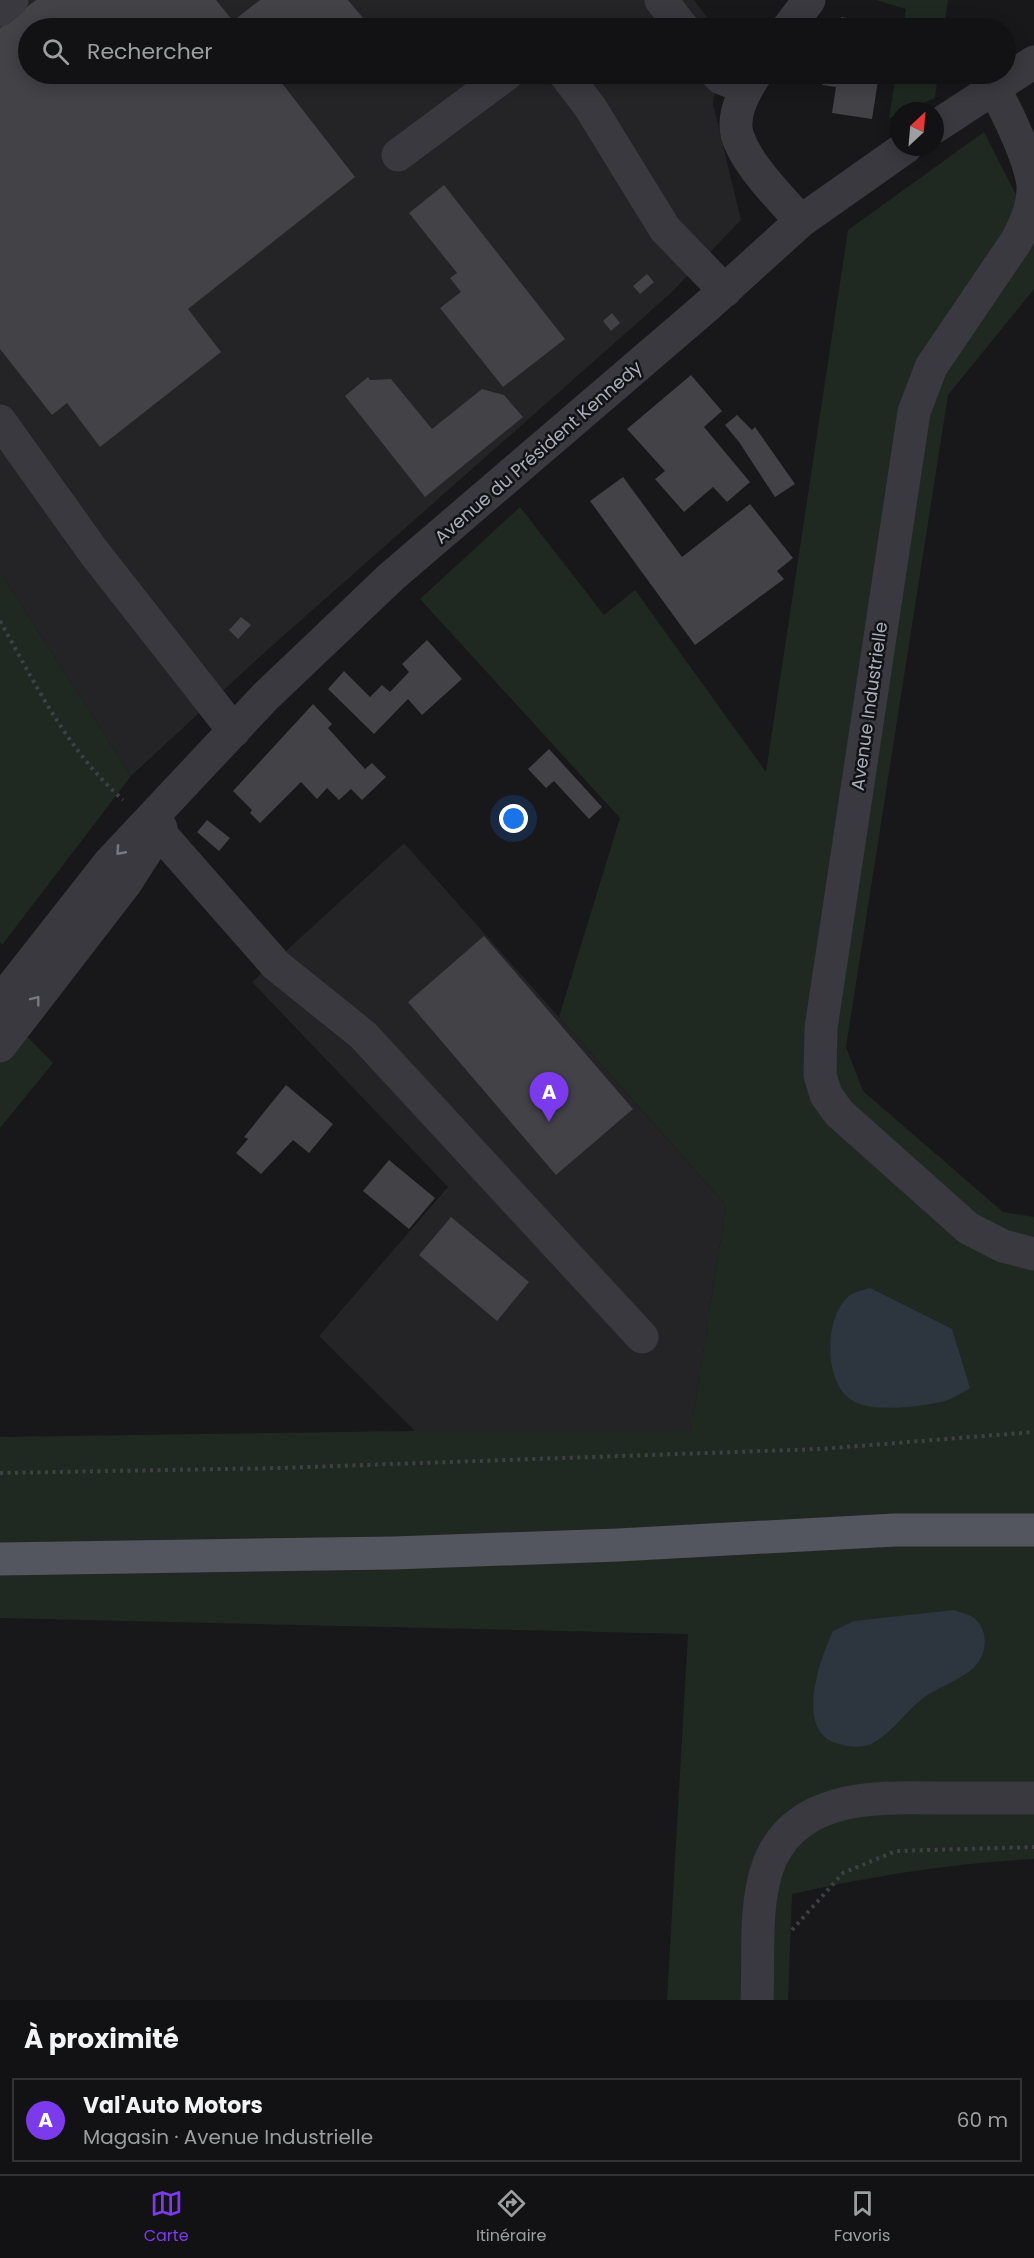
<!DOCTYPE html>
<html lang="fr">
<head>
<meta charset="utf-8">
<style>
	body { margin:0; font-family:Poppins,sans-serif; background:#1b1b1d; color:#f1f3f6 }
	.compass { position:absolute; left:890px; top:102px; width:54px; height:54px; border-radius:50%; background:#121214; box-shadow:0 3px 15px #0003; rotate:26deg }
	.you { position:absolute; left:514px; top:819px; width:21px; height:21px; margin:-15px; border:4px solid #fff; border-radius:50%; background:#1a73e8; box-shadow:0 0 0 9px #1a73e833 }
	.badge { display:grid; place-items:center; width:39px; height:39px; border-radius:50%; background:#7c3aed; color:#fff; font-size:20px; font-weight:700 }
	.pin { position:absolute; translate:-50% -50px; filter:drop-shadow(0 2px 3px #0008) }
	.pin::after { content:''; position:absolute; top:32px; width:21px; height:18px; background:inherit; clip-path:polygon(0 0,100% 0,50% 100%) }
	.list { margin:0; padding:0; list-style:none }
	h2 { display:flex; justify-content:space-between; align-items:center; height:78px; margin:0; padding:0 24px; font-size:26px }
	h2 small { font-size:20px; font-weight:400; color:#9c9ea0 }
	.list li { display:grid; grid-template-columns:39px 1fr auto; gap:18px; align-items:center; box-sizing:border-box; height:84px; margin:0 12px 12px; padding:0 12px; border:2px solid #313234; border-radius:0px }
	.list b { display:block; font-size:22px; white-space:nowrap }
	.list p { margin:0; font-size:20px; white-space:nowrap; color:#9c9ea0 }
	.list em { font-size:20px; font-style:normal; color:#9c9ea0 }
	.icon { flex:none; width:33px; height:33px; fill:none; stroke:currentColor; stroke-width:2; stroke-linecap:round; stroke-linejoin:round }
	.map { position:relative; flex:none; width:1034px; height:2000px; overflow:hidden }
	.search { position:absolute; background:#121214; box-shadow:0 3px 15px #0003; left:18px; right:18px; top:18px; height:66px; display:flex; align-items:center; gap:15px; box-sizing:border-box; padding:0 21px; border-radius:33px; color:#9c9ea0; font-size:22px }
	.sheet { height:174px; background:#121214 }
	nav { display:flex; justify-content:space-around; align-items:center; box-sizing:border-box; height:84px; border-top:2px solid #313234; background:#121214; font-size:16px; color:#9c9ea0 }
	nav a { display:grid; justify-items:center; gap:3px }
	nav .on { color:#7c3aed }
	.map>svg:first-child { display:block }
	.built { fill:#242427 }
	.green { fill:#1f2921 }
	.water { fill:#2d353f }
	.building { fill:#424247 }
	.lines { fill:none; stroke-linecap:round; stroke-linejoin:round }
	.path { stroke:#3e4047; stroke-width:4; stroke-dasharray:3 4.5; stroke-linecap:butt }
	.minor { stroke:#39393f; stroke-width:33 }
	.major { stroke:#54565f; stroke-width:33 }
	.oneway { stroke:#777983 }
	.labels { text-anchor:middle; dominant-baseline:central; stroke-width:5; stroke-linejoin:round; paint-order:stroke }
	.street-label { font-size:18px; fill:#a9adbb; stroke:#131315 }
</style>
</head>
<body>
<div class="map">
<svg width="1034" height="2000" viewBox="0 0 1034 2000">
	<rect width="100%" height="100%" fill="#18181a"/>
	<path class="built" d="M0 0H694L715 28H28V74H718L713 104 741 220 671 293 265 652 131 776 0 572Z
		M404 843 726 1205 691 1431H415L319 1336 448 1187 252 982Z"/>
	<path class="green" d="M876 0H948L944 28H903L906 9Z
		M896 74H938L935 98 905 111H899V114L889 118Z
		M984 132 1034 230V289L948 395 846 1047 863 1091 1003 1212 1034 1217V1859C952 1863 872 1876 792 1894L788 2000H667L688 1634 0 1618V1437L415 1431H691L726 1205 559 1017 620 818 420 599 520 507 604 615 635 590 766 772 848 230Z
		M0 572 131 776 2 945 0 942Z
		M0 1009 53 1063 0 1128Z"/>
	<path class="water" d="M870 1288 952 1329 970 1388C961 1393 951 1400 941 1402 920 1407 874 1412 855 1402 823 1387 823 1317 849 1296 854 1292 864 1290 870 1288Z
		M954 1610C960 1613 971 1614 975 1619 991 1633 986 1659 970 1671 956 1681 940 1687 926 1696 906 1710 893 1733 871 1744 862 1748 848 1747 839 1744 793 1733 820 1659 833 1631L854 1621Z"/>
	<path class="building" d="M36 0H216L233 21 260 0H348L363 18 349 28H28V74H292L281 82 355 177 188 309 221 352 100 447 67 403 52 415 0 349V28Z
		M841 17 866 21 865 28H836Z
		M824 74H879L872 119 832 113 836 87 822 85Z
		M444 185 565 339 503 387 440 308 461 292 450 278 457 273 409 213Z
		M647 274 654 282 640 294 633 286Z
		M612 313 620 323 611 331 603 321Z
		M691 375 722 411 704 427 750 482 727 502 713 487 684 512 655 479 665 471 627 429Z
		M368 377 370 380 391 379 432 429 482 389 504 395 523 417 425 497 345 396Z
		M737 415 752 430 755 427 795 484 775 497 739 442 725 425Z
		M623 477 682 557 750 504 793 558 777 571 784 579 695 645 590 501Z
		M241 617 251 625 238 639 229 630Z
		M427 640 462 679 422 715 408 699 374 734 328 689 344 671 370 697 382 685 390 692 409 672 402 664Z
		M313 704 332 724 328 728 365 769 372 763 386 777 362 800 351 789 339 800 327 788 317 799 301 782 260 823 250 813 252 810 233 791Z
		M549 749 602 807 589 819 554 781 546 788 528 769Z
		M207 820 230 838 219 851 197 832Z
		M484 936 633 1109 556 1175 408 1002Z
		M286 1085 333 1124 309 1153 293 1140 261 1174 236 1153 248 1139 244 1137Z
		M389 1160 435 1198 409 1229 363 1191Z
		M451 1217 529 1282 497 1321 419 1255Z"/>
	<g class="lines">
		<path class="path" d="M0 621C36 685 67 750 123 800
			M0 1473 279 1468 820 1449 1034 1432
			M792 1930 843 1873 896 1851 1034 1847"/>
		<path class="minor" d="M661 0 683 28
			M0 10 12 0
			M788 28 809 0
			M565 74 590 107 665 229 725 291
			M717 74 721 78 746 88
			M756 74C745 90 732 113 737 134 745 163 781 199 801 221
			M994 89C1007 111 1030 160 1033 185 1034 206 1025 226 1015 243L931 367 914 412 821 1028 820 1075 826 1095 839 1113 968 1228 1003 1246 1034 1254
			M935 127 1034 62
			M398 155 507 74
			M0 421 93 551 234 731
			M159 832 276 965 363 1035 642 1337
			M0 1002 110 862 266 696 327 638 391 577 706 307 801 221 906 147
			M0 1046 125 884 161 828
			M757 2000C759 1958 754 1909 767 1869 792 1794 875 1797 938 1798 970 1798 1002 1798 1034 1798"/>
		<path class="major" d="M0 1559 393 1553 618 1545 895 1530H1034"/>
	</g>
	<defs><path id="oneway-chevron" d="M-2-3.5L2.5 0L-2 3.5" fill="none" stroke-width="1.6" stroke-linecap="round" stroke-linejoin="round" transform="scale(1.5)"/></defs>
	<g class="oneway">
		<use href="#oneway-chevron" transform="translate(120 851) rotate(132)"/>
		<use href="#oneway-chevron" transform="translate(36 1000) rotate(-52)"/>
	</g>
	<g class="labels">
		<g class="street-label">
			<text transform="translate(538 452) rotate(-41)">Avenue du Président Kennedy</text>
			<text transform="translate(869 706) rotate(-82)">Avenue Industrielle</text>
		</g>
	</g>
</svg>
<svg class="compass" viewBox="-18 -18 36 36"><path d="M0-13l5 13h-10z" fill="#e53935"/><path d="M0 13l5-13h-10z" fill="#9c9ea0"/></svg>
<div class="you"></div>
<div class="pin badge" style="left:549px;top:1122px">A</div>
<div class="search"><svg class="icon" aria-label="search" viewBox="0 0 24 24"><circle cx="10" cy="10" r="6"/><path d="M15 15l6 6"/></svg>Rechercher</div>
</div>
<section class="sheet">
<h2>À proximité<small></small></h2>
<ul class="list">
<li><span class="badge">A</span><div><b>Val'Auto Motors</b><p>Magasin · Avenue Industrielle</p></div><em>60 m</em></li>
</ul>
</section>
<nav>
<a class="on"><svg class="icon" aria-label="map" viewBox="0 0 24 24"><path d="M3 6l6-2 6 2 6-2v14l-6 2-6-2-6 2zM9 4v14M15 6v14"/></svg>Carte</a>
<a><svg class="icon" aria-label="directions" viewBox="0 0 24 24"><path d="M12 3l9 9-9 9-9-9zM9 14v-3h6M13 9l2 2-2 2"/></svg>Itinéraire</a>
<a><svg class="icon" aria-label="saved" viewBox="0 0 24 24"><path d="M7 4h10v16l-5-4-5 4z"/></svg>Favoris</a>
</nav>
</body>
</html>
